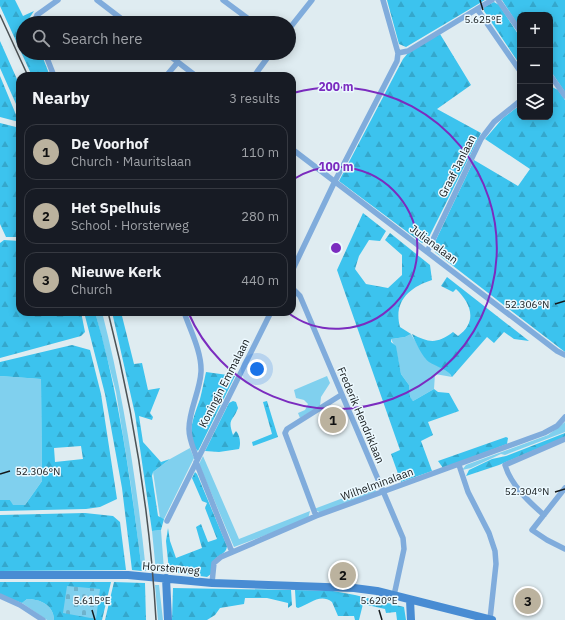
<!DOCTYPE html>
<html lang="en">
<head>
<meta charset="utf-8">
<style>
	body { margin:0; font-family:"IBM Plex Sans",sans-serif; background:#20242c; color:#f1f3f6 }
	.controls { position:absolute; right:12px; top:12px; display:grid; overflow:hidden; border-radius:8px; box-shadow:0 2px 10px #0003 }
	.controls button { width:36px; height:36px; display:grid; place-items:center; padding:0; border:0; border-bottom:1px solid #363941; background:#171b24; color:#f1f3f6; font:20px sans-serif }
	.you { position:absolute; left:257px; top:369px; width:14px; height:14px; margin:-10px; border:3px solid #fff; border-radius:50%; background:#1a73e8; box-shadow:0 0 0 6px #1a73e833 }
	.badge { display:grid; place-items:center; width:26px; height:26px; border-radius:50%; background:#bbb29e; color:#111; font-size:13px; font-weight:700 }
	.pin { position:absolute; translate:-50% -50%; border:2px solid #fff; box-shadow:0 1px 4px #0006 }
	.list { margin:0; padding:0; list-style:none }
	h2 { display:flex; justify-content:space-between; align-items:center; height:52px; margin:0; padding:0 16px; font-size:17px }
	h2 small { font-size:13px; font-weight:400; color:#9ea1a6 }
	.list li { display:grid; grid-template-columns:26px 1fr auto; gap:12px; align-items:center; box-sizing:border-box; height:56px; margin:0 8px 8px; padding:0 8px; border:1px solid #363941; border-radius:12px }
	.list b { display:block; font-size:15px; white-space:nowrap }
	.list p { margin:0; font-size:13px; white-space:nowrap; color:#9ea1a6 }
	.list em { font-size:13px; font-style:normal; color:#9ea1a6 }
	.icon { flex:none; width:22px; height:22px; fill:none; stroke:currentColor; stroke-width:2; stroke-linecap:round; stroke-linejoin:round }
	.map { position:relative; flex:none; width:565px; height:620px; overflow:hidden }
	.search { position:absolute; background:#171b24; box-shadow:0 2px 10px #0003; left:16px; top:16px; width:280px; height:44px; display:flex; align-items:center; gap:10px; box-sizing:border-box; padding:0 14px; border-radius:22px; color:#9ea1a6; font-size:15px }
	.panel { position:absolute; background:#171b24; box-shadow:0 2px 10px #0003; left:16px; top:72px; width:280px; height:244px; border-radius:12px }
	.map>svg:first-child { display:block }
	.grass { fill:#80d0ee }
	.forest { fill:url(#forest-firs); fill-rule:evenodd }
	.cemetery { fill:url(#cemetery-stones) }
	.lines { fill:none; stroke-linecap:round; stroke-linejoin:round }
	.street { stroke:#80acdc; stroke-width:5.5 }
	.secondary { stroke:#488cd3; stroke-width:8 }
	.rail { stroke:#4b5255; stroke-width:1.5 }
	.ticks { fill:none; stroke:#14191b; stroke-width:1.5 }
	.ring { fill:none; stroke:#7b2cbf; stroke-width:2 }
	.labels { text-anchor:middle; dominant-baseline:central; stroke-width:3; stroke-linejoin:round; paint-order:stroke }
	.street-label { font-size:11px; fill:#14191b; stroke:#ecf9ff }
	.ticks-label { font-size:10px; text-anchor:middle; fill:#14191b; stroke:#ecf9ff; stroke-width:3; stroke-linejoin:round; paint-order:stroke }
	.centre { fill:#7b2cbf; stroke:#ecf9ff; stroke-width:2 }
	.ring-label { font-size:12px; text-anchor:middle; font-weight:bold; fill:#7b2cbf; stroke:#ecf9ff; stroke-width:3; stroke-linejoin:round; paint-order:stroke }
</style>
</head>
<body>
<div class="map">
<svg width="565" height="620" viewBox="0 0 565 620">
	<defs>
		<pattern id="forest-firs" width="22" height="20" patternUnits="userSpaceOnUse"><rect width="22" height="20" fill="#3cc3ee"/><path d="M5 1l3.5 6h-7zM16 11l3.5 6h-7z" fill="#34a7cc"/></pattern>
		<pattern id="cemetery-stones" width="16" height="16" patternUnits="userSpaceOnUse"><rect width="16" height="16" fill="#80d0ee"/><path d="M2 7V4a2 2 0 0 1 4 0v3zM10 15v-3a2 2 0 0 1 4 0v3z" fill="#6eb2cc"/></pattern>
	</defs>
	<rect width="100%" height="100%" fill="#dfecf1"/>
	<path class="grass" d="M95 312H102C124 397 137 484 146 571H142L131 486 116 392Z
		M411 334 426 359 448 372 452 377 435 374 434 389 413 401 410 398 409 385 401 374 396 349 391 339 405 337Z
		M0 376 41 379 42 481 25 505H12L10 500H0Z
		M327 376 330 383 321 397 320 406 300 418 298 413 305 410 308 404 304 400 296 398 294 390Z
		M565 422V432L505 455 501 454 471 468 462 470 466 465 548 435Z
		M190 448 194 458 164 519 160 518 153 472 170 459Z
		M203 456 239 539 310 511 308 519 234 547 199 464Z
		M375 486 376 492 321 513 314 509Z
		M161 530 164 570 156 572 152 531Z
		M155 585H159L163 620H158Z
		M27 599C40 599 54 605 54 620H47L22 603Z"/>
	<path class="forest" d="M0 0H15L23 16 34 11 28 20 29 23H23V53H41L50 76H32L0 6Z
		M387 0H485L406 47 399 44Z
		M502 0H565V92L550 70V15H520V28Z
		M494 2 499 5 520 37V65L484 11V7Z
		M440 34 471 85 437 109 481 133 429 237 422 243 339 181 403 59 408 53Z
		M0 41 20 86V113L0 68Z
		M0 76 19 122 0 117Z
		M550 86 558 90 565 100V352L435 252 434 244 474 160 518 186 530 169 485 139 503 118 520 105V117H550Z
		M0 123 20 128V237H6L0 224Z
		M363 213 386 231 380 241 369 240 359 256 355 269 366 284 388 288 402 275V255L385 240 390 233 430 265 432 280C410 287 393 301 400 327L411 334 405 337 391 339V342L396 346 401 374 409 385 410 397 413 401 434 389 438 392 449 393 459 411 428 422 433 435 421 441 432 471 401 482 391 454 400 450 337 270Z
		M4 240 20 241V312H81L85 332 81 336 0 358V243Z
		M447 277 529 341 514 339 504 332 494 343 487 337 452 377C449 370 435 366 429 362 422 357 415 341 412 334 429 343 437 344 453 332L458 336C478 322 471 303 456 289L453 292 441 286Z
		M84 312H95C120 397 131 484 142 571L132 570 122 488 105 394Z
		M112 312H121L134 364 142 363 148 390 160 388 150 413 153 417 152 420 139 416 143 442 161 462 170 459 153 472 152 476 158 516 164 519 161 530 152 531 135 414Z
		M72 345 90 350 101 394 117 499 100 507 86 509 0 511V500H10L13 505H25L42 481 41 379 0 376V362ZM81 446 83 459 55 462 54 448Z
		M206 372 235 376 198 451C184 437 195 414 200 399 202 391 204 381 206 372Z
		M233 401 236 402 238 408C233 422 227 418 233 435L236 431C240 435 241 444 239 449L219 452 205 451 229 403Z
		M267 401 278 437 253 446 252 442 272 434 263 402Z
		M565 433V437L499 465 466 476 469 470 492 459 506 456Z
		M506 437 508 438 507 444 443 468 438 461Z
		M195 472 197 474 227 546C226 558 211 552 211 574L207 577 172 572 169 570 166 541 168 528 170 541 176 558 202 548 196 527 201 524 208 542 217 539 205 508 207 503 202 501 192 478Z
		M85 513 113 516 120 522 126 570 0 571V515Z
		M0 582H111L102 620H54C54 605 40 599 27 599L22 603 0 595Z
		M114 582 145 583 146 620H105Z
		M173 588 291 590 292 605 288 608V603L267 598H245L244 604 220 608 215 615 207 620H172Z
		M295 590 333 591 355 595 404 607 406 620H397L396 612 386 613 385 609 363 604 359 620H355L354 616H338L332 602C320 593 310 604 298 608L296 607Z"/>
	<path class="cemetery" d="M67 586 100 589 96 619 63 613Z"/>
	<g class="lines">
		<path class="street" d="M97 0 127 23
			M223 0 254 23
			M498 0 520 31
			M477 9 520 71
			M34 23 37 15 58 0
			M289 29 312 0
			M45 53 54 76
			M166 53 196 76
			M398 53 408 51 492 0
			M550 75 565 96
			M166 76 178 62
			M254 76 271 53
			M292 149 557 351 565 355
			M427 252 481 139 494 122 520 101
			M292 271 335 181 397 61 398 53 383 0
			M292 288 300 296 403 538 404 549 393 600
			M184 312C190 330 202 352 201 372 200 391 189 410 189 429 189 440 194 449 197 459
			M196 462 232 552
			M459 465 468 492 489 533 495 551 496 564 490 619
			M565 488 532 530 547 540 565 549
			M544 515C529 502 511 485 505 465L565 439
			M316 516 285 433 287 429 341 395
			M167 521 271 312
			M212 583 214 563 221 557 316 516 544 433 557 426 565 417
			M0 596 20 605 43 620"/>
		<path class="secondary" d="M0 575H128L212 583 354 588 377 591 492 620
			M166 578 168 620
			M410 600 411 620"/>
		<path class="rail" d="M0 15 28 76
			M108 312C134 413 150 516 156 620"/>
	</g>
	<path class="ticks" d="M480 0 483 10M555 304 565 301M0 474 10 471M555 492 565 489M92 610 95 620M379 610 382 620"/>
	<g class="ring">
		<path d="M292 180A81 81 0 1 1 287 312"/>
		<path d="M293 93A161 161 0 1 1 188 312"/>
	</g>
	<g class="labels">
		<g class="street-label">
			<text transform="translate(457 166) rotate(-63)">Graaf Janlaan</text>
			<text transform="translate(434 244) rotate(37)">Julianalaan</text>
			<text transform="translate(224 383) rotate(-63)">Koningin Emmalaan</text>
			<text transform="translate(361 415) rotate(67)">Frederik Hendriklaan</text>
			<text transform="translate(377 484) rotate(-20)">Wilhelminalaan</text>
			<text transform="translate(171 568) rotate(5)">Horsterweg</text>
		</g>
	</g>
	<g class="ticks-label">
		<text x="483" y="23">5.625°E</text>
		<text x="527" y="308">52.306°N</text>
		<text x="38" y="475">52.306°N</text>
		<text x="527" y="495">52.304°N</text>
		<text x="92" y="604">5.615°E</text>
		<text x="379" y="604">5.620°E</text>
	</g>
	<circle cx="336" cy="248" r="6" class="centre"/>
	<g class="ring-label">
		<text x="336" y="91">200 m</text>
		<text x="336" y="171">100 m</text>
	</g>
</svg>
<div class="controls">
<button>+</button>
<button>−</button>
<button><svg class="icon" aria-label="layers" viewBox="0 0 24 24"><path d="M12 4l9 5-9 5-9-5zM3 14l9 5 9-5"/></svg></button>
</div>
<div class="you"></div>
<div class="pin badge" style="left:333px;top:420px">1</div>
<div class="pin badge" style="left:343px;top:575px">2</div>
<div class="pin badge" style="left:528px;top:601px">3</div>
<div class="search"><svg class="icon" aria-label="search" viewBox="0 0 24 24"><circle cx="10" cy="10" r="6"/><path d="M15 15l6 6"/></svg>Search here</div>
<section class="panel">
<h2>Nearby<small>3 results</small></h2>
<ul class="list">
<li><span class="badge">1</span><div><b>De Voorhof</b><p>Church · Mauritslaan</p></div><em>110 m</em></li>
<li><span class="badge">2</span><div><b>Het Spelhuis</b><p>School · Horsterweg</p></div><em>280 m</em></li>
<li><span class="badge">3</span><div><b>Nieuwe Kerk</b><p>Church</p></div><em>440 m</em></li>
</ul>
</section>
</div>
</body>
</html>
